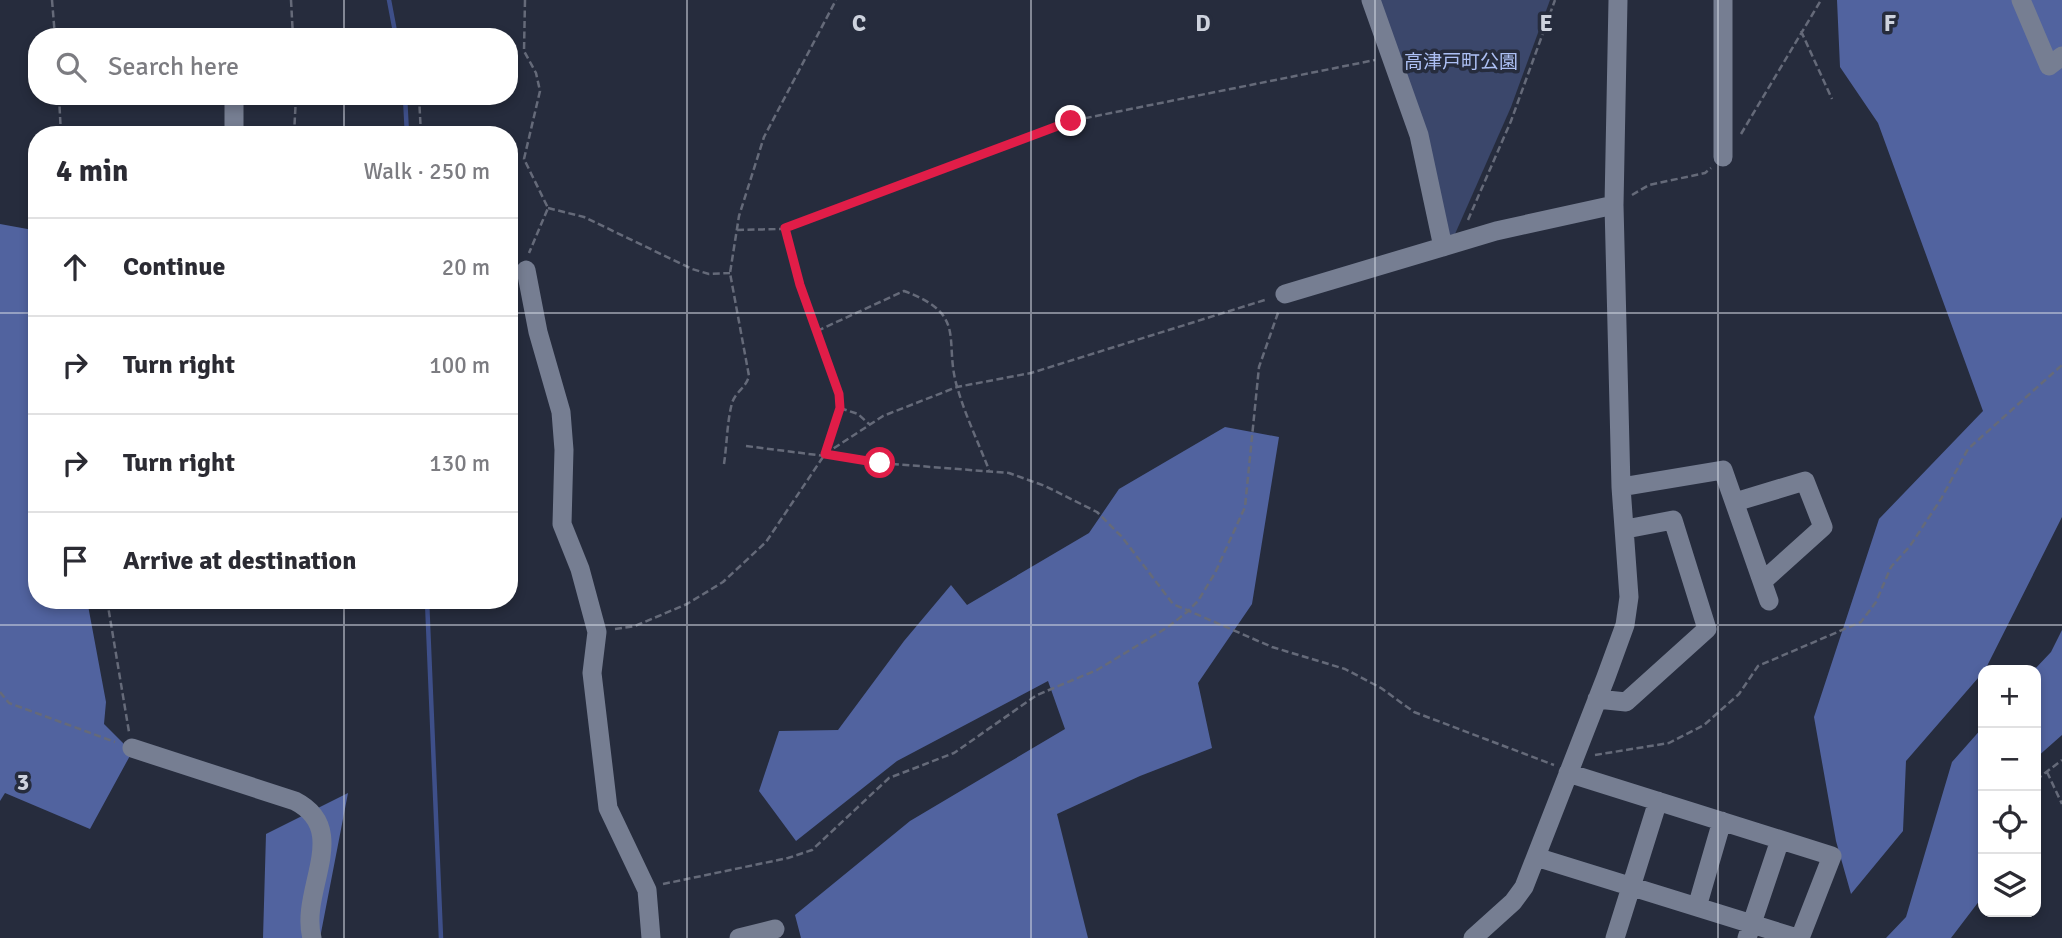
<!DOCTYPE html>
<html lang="en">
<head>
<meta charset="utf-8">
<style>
	body { margin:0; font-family:Signika,"Noto Sans JP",sans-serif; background:#f7f7f7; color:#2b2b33 }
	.controls { position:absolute; right:21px; bottom:21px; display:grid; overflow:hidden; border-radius:14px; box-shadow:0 4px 10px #0003 }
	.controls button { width:63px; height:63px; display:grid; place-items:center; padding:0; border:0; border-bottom:2px solid #e1e1e2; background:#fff; color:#2b2b33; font:35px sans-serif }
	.stop { position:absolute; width:21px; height:21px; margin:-16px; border:5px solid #e11d48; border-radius:50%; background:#fff }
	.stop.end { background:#e11d48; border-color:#fff; box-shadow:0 2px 7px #0008 }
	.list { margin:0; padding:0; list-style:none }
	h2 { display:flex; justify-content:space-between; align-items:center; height:91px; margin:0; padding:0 28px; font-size:30px }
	h2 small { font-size:23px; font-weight:400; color:#7c7c81 }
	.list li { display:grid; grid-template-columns:46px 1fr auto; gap:21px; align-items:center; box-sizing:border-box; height:98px; padding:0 28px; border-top:2px solid #e1e1e2 }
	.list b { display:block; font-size:26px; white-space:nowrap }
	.list em { font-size:23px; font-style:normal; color:#7c7c81 }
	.icon { flex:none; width:38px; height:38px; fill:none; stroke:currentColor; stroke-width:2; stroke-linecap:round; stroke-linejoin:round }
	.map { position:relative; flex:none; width:2062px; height:938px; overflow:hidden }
	.search { position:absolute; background:#fff; box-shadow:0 4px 10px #0003; left:28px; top:28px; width:490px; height:77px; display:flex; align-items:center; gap:18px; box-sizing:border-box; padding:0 24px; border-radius:28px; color:#7c7c81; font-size:26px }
	.panel { position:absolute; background:#fff; box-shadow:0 4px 10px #0003; left:28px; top:126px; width:490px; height:483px; border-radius:28px }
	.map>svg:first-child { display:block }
	.green { fill:#3b476b }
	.forest { fill:#51639f }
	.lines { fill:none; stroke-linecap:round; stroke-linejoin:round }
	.stream { stroke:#3e4f89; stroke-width:4.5 }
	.path { stroke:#656a79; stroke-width:2.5; stroke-dasharray:7 3.5; stroke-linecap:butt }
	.minor { stroke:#767e92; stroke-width:19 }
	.route { stroke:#e11d48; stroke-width:9 }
	.grid { fill:none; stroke:#ced3de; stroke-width:2; stroke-opacity:0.55 }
	.labels { text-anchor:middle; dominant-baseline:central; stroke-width:7; stroke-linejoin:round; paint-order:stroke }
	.park-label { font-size:19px; fill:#adc0f4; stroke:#262c3d }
	.grid-label { font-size:23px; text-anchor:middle; font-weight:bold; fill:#ced3de; stroke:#262c3d; stroke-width:7; stroke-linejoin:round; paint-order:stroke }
</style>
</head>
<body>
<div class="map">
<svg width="2062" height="938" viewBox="0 0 2062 938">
	<rect width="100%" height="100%" fill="#262c3d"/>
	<path class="green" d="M1373 0H1550L1511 107 1455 234 1442 237Z"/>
	<path class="forest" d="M1837 0H2062V517L1985 670 1906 761 1903 831 1851 894 1836 841 1814 717 1879 519 1983 411 1878 123 1840 67Z
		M0 224 33 230 37 242V600H87L106 702 104 724 132 752 90 829 5 793 0 801Z
		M1225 427 1279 437 1252 604 1198 683 1212 748 1140 776 1057 814 1088 938H801L795 915 910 821 1065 729 1048 681 897 761 796 841 759 791 779 731 838 730 904 641 951 585 967 605 1089 533 1119 489Z
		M2062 630V735L2036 758 2034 670 2051 652Z
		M1983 727V896L1951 938H1886L1906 917 1952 762Z
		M348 793 320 938H263L266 834Z"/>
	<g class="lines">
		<path class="stream" d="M389 0 396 37
			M405 96 407 135
			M427 600 441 938"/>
		<path class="path" d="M52 0 55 37
			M291 0 293 37
			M525 0 524 51 536 73 540 91 524 159 548 208 529 253
			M1801 31 1832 99
			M59 96 61 135
			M419 96 421 135
			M298 98 329 96
			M1741 134 1821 0
			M294 135 296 96
			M1632 195 1649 185 1705 173 1711 168
			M548 208 584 217 692 269 709 274 730 273
			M1468 220 1511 121 1555 0
			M785 228 800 285 839 394 840 408 825 454
			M737 230 781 229 1071 121 1375 60
			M817 331 904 291C970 315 942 341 958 390 966 417 979 444 989 470
			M840 408 858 414 869 424
			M746 446 880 463 1009 473 1045 486 1097 512 1122 537 1173 604 1272 647 1345 669 1381 688 1414 712 1554 765
			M724 464C727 444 727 422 732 403 736 391 746 388 749 376L730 273 739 216 764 137 836 0
			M107 600 129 732
			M615 629 635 626 687 604 723 582 766 542 825 454 883 416 957 387 1031 373 1268 299
			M0 692 9 703 115 742
			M1595 755 1669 743 1704 725 1739 694 1758 666 1861 622 1876 602 1891 567 1910 546 1941 499 1968 449 2062 365
			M2047 772 2062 804
			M2036 780 2062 760
			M663 884 788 858 812 850 889 778 954 753 1037 695 1097 670 1168 627 1187 612 1198 601 1215 573 1245 507 1259 367 1279 310"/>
		<path class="minor" d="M1371 0 1419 135 1443 247
			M2021 0 2049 66 2062 56
			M234 96V135
			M1723 157V0
			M526 270 538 332 561 412 564 450 562 524 580 569 597 632 592 673 608 808 647 890 651 938
			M1285 294 1496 231 1614 205
			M1621 487 1723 470 1769 601
			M1735 502 1805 481 1823 527 1763 581
			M1597 699 1626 702 1707 629 1673 520 1626 529
			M132 748 295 801C352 830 299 891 312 938
			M1568 773 1832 856 1800 938
			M1536 857 1797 938
			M1697 907 1722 821
			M739 938 775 929
			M1473 938 1513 902 1524 887 1606 677 1625 625 1629 597 1621 487 1614 205 1618 0
			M1615 938 1658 801
			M1747 938 1780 840"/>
	</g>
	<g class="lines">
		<path class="route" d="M880 463 825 454 840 408 839 394 800 285 785 228 1071 121"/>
	</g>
	<path class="grid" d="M344 0V37M687 0V938M1031 0V938M1375 0V938M1718 0V938M344 96V135M0 313H37M509 313H2062M344 600V938M0 625H2062"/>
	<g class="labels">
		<g class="park-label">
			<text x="1461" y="62">高津戸町公園</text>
		</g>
	</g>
	<g class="grid-label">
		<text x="859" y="31">C</text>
		<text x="1203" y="31">D</text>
		<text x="1546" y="31">E</text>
		<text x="1890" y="31">F</text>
		<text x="23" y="790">3</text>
	</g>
</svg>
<div class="controls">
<button>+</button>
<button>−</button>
<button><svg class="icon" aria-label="locate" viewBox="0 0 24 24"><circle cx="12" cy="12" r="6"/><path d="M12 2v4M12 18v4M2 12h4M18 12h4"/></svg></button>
<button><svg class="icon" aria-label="layers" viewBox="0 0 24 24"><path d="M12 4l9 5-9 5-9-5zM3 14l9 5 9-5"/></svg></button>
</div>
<div class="stop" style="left:880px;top:463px"></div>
<div class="stop end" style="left:1071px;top:121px"></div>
<div class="search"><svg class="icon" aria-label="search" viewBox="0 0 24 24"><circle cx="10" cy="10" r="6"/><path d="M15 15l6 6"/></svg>Search here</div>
<section class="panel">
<h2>4 min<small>Walk · 250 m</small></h2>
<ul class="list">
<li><svg class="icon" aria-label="ahead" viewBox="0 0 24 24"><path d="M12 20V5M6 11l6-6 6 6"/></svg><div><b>Continue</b></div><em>20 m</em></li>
<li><svg class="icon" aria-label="right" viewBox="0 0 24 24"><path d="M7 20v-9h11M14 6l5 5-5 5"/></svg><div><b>Turn right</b></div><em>100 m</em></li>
<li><svg class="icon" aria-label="right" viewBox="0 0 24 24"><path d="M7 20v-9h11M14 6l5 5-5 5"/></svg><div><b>Turn right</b></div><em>130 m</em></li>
<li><svg class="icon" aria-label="arrive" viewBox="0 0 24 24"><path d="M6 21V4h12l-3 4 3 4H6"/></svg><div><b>Arrive at destination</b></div></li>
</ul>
</section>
</div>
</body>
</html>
